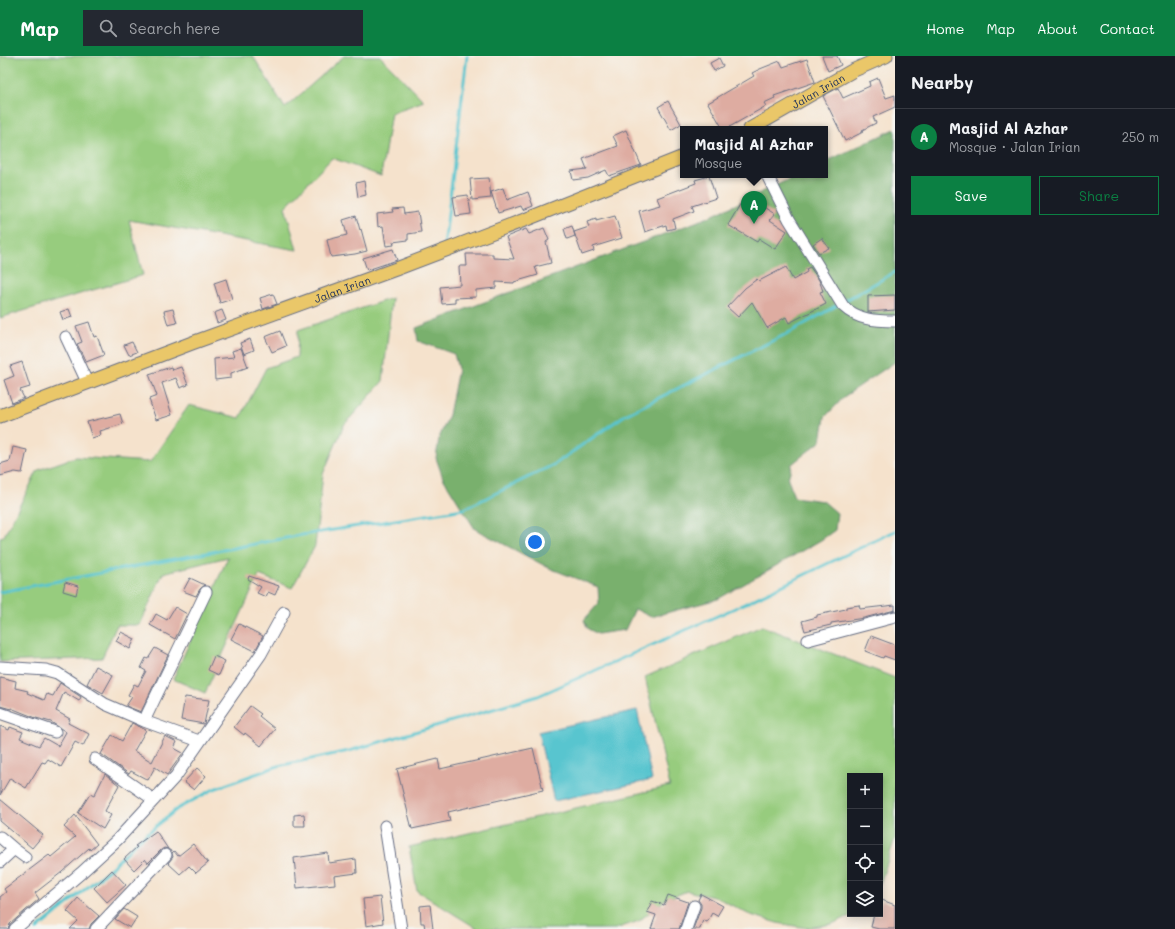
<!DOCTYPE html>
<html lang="en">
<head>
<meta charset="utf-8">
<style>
	body { margin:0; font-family:Mali,sans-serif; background:#242831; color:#f1f3f6 }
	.controls { position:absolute; right:12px; bottom:12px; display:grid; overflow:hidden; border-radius:0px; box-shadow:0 2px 10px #0003 }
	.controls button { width:36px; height:36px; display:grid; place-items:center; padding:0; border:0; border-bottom:1px solid #363941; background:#171b24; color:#f1f3f6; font:20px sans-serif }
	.you { position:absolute; left:535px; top:486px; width:14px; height:14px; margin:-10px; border:3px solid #fff; border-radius:50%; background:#1a73e8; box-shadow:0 0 0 6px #1a73e833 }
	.badge { display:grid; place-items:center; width:26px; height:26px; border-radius:50%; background:#0b8043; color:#fff; font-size:13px; font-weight:700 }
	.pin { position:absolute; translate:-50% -33px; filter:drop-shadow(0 1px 2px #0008) }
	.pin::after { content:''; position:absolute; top:21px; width:14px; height:12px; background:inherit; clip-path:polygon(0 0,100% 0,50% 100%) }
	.popup { position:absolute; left:680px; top:70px; width:148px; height:52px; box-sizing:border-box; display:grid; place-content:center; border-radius:0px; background:#171b24; filter:drop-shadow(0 1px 3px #0005); font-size:13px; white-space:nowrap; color:#9ea1a6 }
	.popup b { font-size:15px; color:#f1f3f6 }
	.popup::after { content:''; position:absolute; left:50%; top:100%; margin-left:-8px; border:8px solid transparent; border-top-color:#171b24 }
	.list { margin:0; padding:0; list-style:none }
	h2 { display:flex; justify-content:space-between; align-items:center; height:52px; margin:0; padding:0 16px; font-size:17px }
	h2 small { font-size:13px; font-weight:400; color:#9ea1a6 }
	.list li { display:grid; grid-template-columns:26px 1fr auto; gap:12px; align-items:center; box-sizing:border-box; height:56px; padding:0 16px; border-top:1px solid #363941 }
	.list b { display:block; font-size:15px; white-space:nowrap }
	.list p { margin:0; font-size:13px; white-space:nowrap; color:#9ea1a6 }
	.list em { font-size:13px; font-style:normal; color:#9ea1a6 }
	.actions { display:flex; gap:8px; padding:12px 16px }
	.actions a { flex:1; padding:9px 0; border:1px solid #0b8043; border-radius:0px; text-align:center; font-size:14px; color:#0b8043 }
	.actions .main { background:#0b8043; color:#fff }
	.icon { flex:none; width:22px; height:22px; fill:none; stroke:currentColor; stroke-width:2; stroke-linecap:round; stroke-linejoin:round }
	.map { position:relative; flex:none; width:895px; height:873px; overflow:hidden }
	header { display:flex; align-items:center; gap:24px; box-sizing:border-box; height:56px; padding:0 20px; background:#0b8043; color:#fff }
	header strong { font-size:19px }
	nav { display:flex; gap:22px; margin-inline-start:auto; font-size:14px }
	.search { width:280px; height:36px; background:#242831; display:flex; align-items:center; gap:10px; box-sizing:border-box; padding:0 14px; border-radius:0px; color:#9ea1a6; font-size:15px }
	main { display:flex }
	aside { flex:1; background:#171b24 }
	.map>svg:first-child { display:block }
	.green { fill:#97cc7e; stroke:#597e6e }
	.forest { fill:#79b06d; stroke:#4a7066 }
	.water { fill:#58c5cf; stroke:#3a7a96 }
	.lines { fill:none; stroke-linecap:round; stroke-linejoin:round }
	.stream { stroke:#58c5cf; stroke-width:3 }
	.building { fill:#deaca1 }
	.minor-casing { stroke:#676e84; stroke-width:13 }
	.major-casing { stroke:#676e84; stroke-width:15 }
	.minor { stroke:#fff; stroke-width:11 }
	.major { stroke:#eac769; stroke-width:13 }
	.labels { text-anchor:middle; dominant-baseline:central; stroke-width:4; stroke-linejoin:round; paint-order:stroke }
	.street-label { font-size:11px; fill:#1b2f5e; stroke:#f6f6f2 }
</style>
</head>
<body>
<header>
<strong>Map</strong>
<div class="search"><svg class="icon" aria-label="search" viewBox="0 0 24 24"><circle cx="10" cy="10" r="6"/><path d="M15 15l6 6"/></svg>Search here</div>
<nav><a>Home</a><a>Map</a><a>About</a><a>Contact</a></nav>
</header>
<main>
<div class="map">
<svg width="895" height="873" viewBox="0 0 895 873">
	<rect width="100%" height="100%" fill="#f6f6f2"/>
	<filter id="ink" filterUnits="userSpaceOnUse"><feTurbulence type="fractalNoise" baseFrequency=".025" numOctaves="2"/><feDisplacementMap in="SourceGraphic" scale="8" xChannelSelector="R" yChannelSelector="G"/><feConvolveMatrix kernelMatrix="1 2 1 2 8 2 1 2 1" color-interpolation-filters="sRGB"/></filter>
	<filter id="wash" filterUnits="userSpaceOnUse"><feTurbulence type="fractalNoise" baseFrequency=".012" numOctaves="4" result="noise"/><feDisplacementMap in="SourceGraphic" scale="16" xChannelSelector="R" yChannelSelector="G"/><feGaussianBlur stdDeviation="0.9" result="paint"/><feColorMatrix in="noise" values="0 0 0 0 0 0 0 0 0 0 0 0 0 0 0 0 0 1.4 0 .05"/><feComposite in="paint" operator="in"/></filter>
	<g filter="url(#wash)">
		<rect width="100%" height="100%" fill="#f5e2cc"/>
		<path class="green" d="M0 0H253L285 52 344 0H380L424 45 391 57 381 120 332 102 285 151 297 194 129 164 143 219 0 262Z
			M392 242 383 325 344 369 323 418 315 490 292 532 259 519 205 637 173 623 228 501 163 517 140 569H117L102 602 0 606V481L4 480 38 414 76 401 150 406 189 349 240 362 266 312 297 301 298 274Z
			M762 570 895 622V782L880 828V720H850V858H854L832 868 807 872 777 867 748 858 718 842 687 835 665 844 639 865 615 873H478L417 835 409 791 670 730 645 621Z"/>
		<path class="forest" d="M895 73V306L845 340 825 361 821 385 792 408 788 423 794 441 823 445 837 457 835 474 821 484 718 543 651 561 635 553 625 574 598 578 588 573 584 564 599 547 598 531 549 512 475 473 443 422 436 402 439 382 449 359 458 313 454 298 418 285 416 272 709 161 798 119H825V106Z"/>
		<path class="water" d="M637 654 652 724 554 745 538 676Z"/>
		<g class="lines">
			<path class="stream" d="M444 191 467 0
				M0 536 302 479 464 453 555 408 625 359 792 275 895 216
				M37 873 112 811 138 785 177 753 214 733 278 710 349 695 538 640 744 548 895 475"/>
		</g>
		<g id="blocks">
			<path class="building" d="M822 0H837L841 9 828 15Z
				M719 2 723 10 714 15 710 7Z
				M807 3 815 26 774 40 775 42 764 47 766 50 726 73H723L708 47 754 20 752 17 760 13 780 5 783 11Z
				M878 22 886 42 895 39V51L873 61 876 67 862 74 863 76 845 85 823 40 838 32 843 42 870 30 869 26Z
				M668 45 681 68 671 74 658 51Z
				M626 74 641 109 609 120 606 114 588 122 573 124 571 115 587 113 583 103 618 90 613 80Z
				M709 120 716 142 692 150 694 155 673 163 675 172 667 174 666 169 645 176 639 155 660 149 657 142 696 127 695 124Z
				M489 122 491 142 472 144 470 123Z
				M364 125 366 139 358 141 356 127Z
				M503 132 507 144 528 136 533 150 523 154 521 150 498 157 491 136Z
				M468 139 471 158 456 160 453 141Z
				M745 140 775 158 770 164 787 175 775 193 759 183 757 186 728 169Z
				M403 152 404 158 418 156 421 176 408 178V184L393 186 394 189 386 190 383 170 378 171 377 158 393 156 392 153Z
				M356 160 360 174 361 173 367 195 355 198 331 201 327 184 347 179 343 164Z
				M615 160 622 182 593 191 594 195 582 199 574 176 589 171 587 166 596 163V165Z
				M572 170 575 180 567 183 564 173Z
				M544 172 549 184 546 186 551 207 535 211 538 219 514 226V227L496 226V232L476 234V241L455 242V247L442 248 440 231 460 229 459 210H467L466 198H493V202L514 203 506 181 526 173 529 178Z
				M822 182 829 192 819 197 813 188Z
				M393 193 397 204 367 214 363 202Z
				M786 211 793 224 807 216 806 213 810 211 819 224 823 235 820 236 826 248 789 267 786 261 767 272 752 246 738 261 727 251 745 232 757 223 759 225Z
				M226 223 232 243 220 247 214 227Z
				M273 238 277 248 263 253 260 242Z
				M895 239V254L868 256V240Z
				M69 253 72 261 63 264 60 256Z
				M173 253 177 267 168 269 164 255Z
				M222 254 226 264 217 267 214 257Z
				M89 266 94 281 97 280 104 299 86 306 77 288 82 286 76 270Z
				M280 275 286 290 272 296 265 281Z
				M250 283 254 294 244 298 240 287Z
				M132 286 137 296 129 299 124 289Z
				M241 292 248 311 231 317V322L215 324 214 303 234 301 232 295Z
				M22 306 30 331 20 334 24 342 12 347 4 324 14 320 10 310Z
				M171 311 172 314 181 311 188 329 180 332 176 322 162 327 172 359 156 364 149 343 157 340 149 318Z
				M120 358 123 368 100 375 101 379 92 382 87 366Z
				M13 391 27 394 22 417 15 416 0 420V408L10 405Z
				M249 520 279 530 275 539 268 536 266 541 257 537 261 531 248 523Z
				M190 522 205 529 200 533 196 540 183 535Z
				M65 526 78 530 76 539 63 535Z
				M859 549 860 553 895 549V554L864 562 831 567V569L805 575 802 565 817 561V559L846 553V551Z
				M175 551 187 558 175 583 150 569 156 558 167 564Z
				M239 568 263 580 255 595 231 583Z
				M121 576 135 583 130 593 116 585Z
				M871 580 895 589V604L884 600 883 602 865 595Z
				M155 592 168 599 141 656 126 650 132 641 128 639 134 628 138 630 146 615 141 612 146 602 148 603Z
				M214 600 225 605 219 619 208 614Z
				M96 610 113 619 103 637 87 628Z
				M0 621 16 625 15 632 28 635 27 637 44 644 47 638 53 640 60 627 81 641 79 645 64 636 56 655 70 663 68 667 89 678 83 690 75 686 61 711 48 703 45 707 42 706 26 732 10 722 0 739V670L9 674 10 671 23 676 20 682 39 690 44 682 58 690 66 676 51 666 36 662 11 652V653L0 650Z
				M185 641 209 644 204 668 181 664Z
				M250 650 261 658 259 660 275 673 261 690 245 677 244 679 234 671Z
				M132 667 146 674 134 695 152 706 165 680 177 686 174 692 183 697 167 719 155 711 148 724 131 715 129 718 101 698 112 679 122 685Z
				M533 692 543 734 448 756 450 765 412 773 397 713 438 703 440 713Z
				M197 712 206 720 194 734 184 726Z
				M105 718 119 729 105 755 111 759 103 773 78 757 90 738 94 740Z
				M0 743 43 779 32 792 0 765Z
				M304 758 305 770H294V759Z
				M75 759 97 788 90 794 89 792 62 816 35 837 39 843 10 868 8 873H0V841L6 836 4 833 49 799 51 801 75 781 64 771Z
				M156 775 168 793 164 792 161 794 148 807 145 803 134 814 124 803 137 791 135 790Z
				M193 788 208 807 196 817 189 810 180 818 168 807 173 801 172 797 174 795 178 800Z
				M328 797 329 807 356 803 357 817 334 820 335 828 297 832 294 802Z
				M112 814 126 829 107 846 94 832Z
				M701 838 723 850 717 860 712 857 707 866 703 864 700 873H693L701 852V848L698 844Z
				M668 839 688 846 679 873H651L656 859 647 856 652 845 664 849Z
				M380 841 383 867 366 870 363 843Z
				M78 842 99 860 91 868 89 873H70L78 865 67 855Z
				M882 844 895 849V873H879L871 871 874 858 880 859V850Z
				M430 849 433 873H425L424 867H421L420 850Z
				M124 853 137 861 130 872 115 863Z"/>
		</g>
	</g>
	<g filter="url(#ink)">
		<use href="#blocks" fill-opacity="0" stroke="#676e84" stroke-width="1"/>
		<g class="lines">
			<defs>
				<path id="minor" d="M767 119 789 163 843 250C858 264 875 265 895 265
					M66 281 87 326
					M808 584 895 561
					M0 611 46 614 57 617 105 648 144 665
					M0 657 55 676
					M199 685 144 665 206 536
					M95 703 154 744
					M385 770 401 873
					M0 781 14 793
					M0 806 14 793 25 801
					M15 873 81 817 117 784 176 720 261 598 284 556
					M96 873 166 799
					M686 873 694 850"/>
				<g id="major">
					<path id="s1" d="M750 73 852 15 886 0"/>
					<path id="s2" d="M0 360 192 287 396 213 527 163 683 101"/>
				</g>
			</defs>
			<use href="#minor" class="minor-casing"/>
			<use href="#major" class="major-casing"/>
			<use href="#minor" class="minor"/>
			<use href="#major" class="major"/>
		</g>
	</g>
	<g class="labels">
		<g class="street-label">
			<text stroke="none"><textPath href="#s1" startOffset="78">Jalan Irian</textPath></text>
			<text stroke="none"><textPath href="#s2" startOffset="365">Jalan Irian</textPath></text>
		</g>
	</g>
</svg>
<div class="controls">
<button>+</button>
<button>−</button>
<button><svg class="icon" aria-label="locate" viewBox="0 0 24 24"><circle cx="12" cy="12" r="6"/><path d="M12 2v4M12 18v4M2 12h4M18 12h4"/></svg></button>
<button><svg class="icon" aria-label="layers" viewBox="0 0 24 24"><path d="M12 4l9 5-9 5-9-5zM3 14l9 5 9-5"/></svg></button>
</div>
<div class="you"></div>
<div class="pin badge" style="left:754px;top:168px">A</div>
<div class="popup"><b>Masjid Al Azhar</b>Mosque</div>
</div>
<aside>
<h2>Nearby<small></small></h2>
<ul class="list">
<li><span class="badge">A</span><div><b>Masjid Al Azhar</b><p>Mosque · Jalan Irian</p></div><em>250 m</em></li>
</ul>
<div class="actions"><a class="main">Save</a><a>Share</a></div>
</aside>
</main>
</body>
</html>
